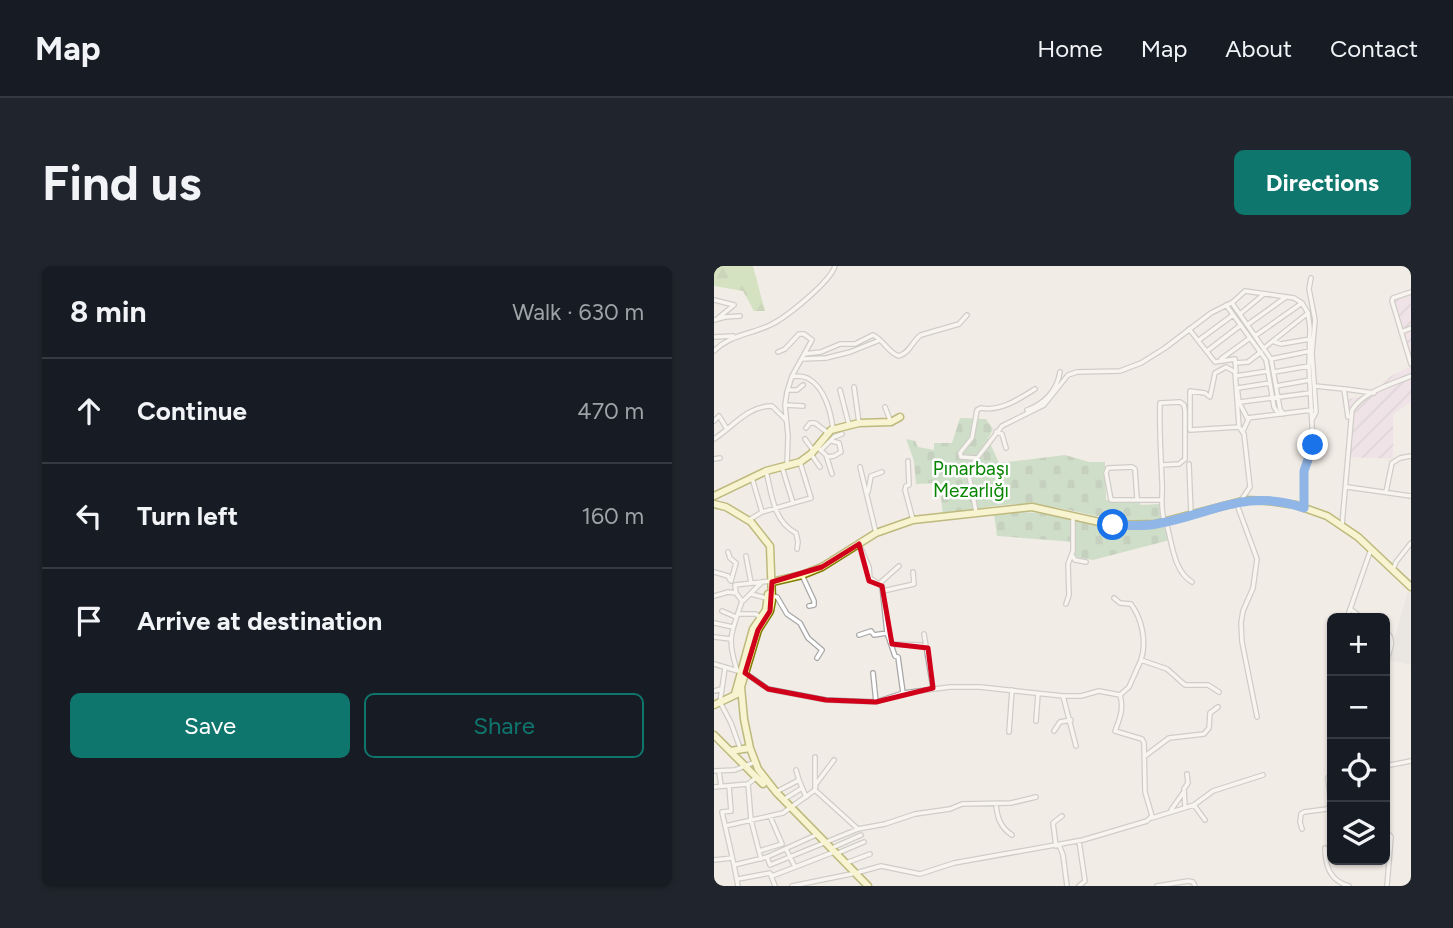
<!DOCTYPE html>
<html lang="en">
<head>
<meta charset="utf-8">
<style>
	body { margin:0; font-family:Figtree,sans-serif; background:#20242c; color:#f1f3f6 }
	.controls { position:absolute; right:21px; bottom:21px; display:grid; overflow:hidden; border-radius:10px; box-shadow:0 2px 5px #0004 }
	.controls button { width:63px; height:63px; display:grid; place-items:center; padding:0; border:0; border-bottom:2px solid #363941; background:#171b24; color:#f1f3f6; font:35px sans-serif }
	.stop { position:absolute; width:21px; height:21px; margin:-16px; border:5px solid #1a73e8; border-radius:50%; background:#fff }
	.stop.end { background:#1a73e8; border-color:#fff; box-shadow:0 2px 7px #0008 }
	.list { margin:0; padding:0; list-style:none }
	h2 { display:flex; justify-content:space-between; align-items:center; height:91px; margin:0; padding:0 28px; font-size:30px }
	h2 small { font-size:23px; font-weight:400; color:#9ea1a6 }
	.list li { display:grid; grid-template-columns:46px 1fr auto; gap:21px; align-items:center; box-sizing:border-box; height:105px; padding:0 28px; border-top:2px solid #363941 }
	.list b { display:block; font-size:26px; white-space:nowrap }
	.list em { font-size:23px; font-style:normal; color:#9ea1a6 }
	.actions { display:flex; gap:14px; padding:21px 28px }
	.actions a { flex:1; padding:16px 0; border:2px solid #0f766e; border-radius:10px; text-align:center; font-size:24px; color:#0f766e }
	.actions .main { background:#0f766e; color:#fff }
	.icon { flex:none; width:38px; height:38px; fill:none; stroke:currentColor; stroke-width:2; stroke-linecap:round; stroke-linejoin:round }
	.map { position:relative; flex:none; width:697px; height:620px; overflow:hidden; border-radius:10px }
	header { display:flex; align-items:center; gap:42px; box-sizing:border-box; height:98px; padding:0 35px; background:#171b24; border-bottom:2px solid #363941 }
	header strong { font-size:33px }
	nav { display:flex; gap:38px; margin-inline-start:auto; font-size:24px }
	.intro { display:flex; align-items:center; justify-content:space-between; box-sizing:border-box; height:168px; padding:0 42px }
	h1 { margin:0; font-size:49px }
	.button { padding:18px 32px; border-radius:10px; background:#0f766e; color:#fff; font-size:24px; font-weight:700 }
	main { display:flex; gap:42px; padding:0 42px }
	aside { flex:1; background:#171b24; border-radius:10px; box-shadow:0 2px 5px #0004 }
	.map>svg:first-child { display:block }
	.industrial { fill:url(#industrial-furrows) }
	.forest { fill:url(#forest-firs) }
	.cemetery { fill:url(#cemetery-stones) }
	.parking { fill:#e0e0e0 }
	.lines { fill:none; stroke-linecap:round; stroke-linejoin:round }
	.street-casing { stroke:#a7a7a7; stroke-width:6 }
	.secondary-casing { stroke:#7f7d00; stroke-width:9 }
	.street { stroke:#fff; stroke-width:3.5 }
	.secondary { stroke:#fffab7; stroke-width:6 }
	.route { stroke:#1a73e8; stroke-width:9 }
	.marked { fill:none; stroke:#d1001a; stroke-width:5; stroke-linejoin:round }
	.labels { text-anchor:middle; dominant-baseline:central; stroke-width:5; stroke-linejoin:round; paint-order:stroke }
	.park-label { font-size:19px; fill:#088503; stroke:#fff }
</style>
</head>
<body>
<header>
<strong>Map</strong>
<nav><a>Home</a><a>Map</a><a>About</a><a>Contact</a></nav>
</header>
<div class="intro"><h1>Find us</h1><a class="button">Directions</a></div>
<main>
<aside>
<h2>8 min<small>Walk · 630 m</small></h2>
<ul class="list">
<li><svg class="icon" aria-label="ahead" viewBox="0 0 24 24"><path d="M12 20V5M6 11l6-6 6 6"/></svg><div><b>Continue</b></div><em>470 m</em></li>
<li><svg class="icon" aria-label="left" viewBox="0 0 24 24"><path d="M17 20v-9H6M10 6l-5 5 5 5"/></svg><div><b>Turn left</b></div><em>160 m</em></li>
<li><svg class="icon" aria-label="arrive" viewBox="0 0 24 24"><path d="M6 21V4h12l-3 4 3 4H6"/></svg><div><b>Arrive at destination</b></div></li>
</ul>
<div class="actions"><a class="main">Save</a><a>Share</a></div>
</aside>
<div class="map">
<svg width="697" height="620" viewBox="0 0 697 620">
	<defs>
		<pattern id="industrial-furrows" width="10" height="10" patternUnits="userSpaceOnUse" patternTransform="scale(1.75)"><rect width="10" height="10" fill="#ebd8ea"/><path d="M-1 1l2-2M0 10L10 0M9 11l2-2" fill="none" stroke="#c9b9c8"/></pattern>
		<pattern id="forest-firs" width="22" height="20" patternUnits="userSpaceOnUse" patternTransform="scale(1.75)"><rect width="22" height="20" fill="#b1d497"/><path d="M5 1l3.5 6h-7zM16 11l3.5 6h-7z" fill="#98b682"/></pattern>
		<pattern id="cemetery-stones" width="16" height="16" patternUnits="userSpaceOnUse" patternTransform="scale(1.75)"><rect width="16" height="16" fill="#a5cda6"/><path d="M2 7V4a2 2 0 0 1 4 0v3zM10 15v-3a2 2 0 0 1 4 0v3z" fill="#8eb08f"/></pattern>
	</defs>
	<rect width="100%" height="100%" fill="#f2ece6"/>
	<path class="industrial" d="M697 23V136L679 148V193L633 191 635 133 660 127 677 110 695 101 675 35 682 28Z"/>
	<path class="forest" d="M0 0H39L51 45H40L29 25 0 20Z"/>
	<path class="cemetery" d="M246 152 272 153 279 163 274 173 285 197 351 189 375 196H391L392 234 425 236 427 239 445 238 448 254C406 260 366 244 325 239 293 235 260 244 229 249L225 217 202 218 200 195 192 173 201 175 204 181 220 184V177H238Z
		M301 246 327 247 417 264 453 261 456 274 379 294 361 291V276L283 270 280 248Z"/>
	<path class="parking" d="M694 325 697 327V399L674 394Z"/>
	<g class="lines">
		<defs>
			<path id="street" d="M597 12 595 23 601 54 598 87 602 146 598 154
				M697 26 679 32 678 35 697 98
				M0 34 20 39 4 52
				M518 37 557 93 566 143 569 148
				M512 39 552 94 560 141 564 147
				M526 48 550 28
				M0 54 11 51 26 50
				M533 59 572 31
				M475 63 501 96 521 93 522 106
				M687 66 697 62
				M541 70 588 37
				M0 71 19 70
				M485 74 519 49
				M561 76 567 78 596 73
				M550 82 594 47
				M0 85C16 69 34 69 54 60 71 53 116 16 121 0
				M493 85 527 59
				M64 86 71 83 85 68H90L98 74 78 110 73 126 71 139 74 170 73 198
				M90 88 107 86 126 78H141L159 69C170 74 174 87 185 90 197 86 198 75 207 69L245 58 253 49
				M88 93 112 92 136 86 166 74
				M507 93 536 72
				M557 93 596 85
				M521 97 534 96 547 86
				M560 106 595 100
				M79 110C84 110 91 110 95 113 111 122 117 147 119 163
				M522 110 554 105
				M562 120 596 114
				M601 120 630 123 634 151
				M140 121 145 157
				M523 121 525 136 533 152 598 144
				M524 122 556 117
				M631 123 660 127
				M74 124H83L89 119
				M126 124 135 159
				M526 136 596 127
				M71 139 89 140
				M171 141 176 154
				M313 144C330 138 343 125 346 106
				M0 155 5 150 13 163
				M525 161 476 164V125L491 127 496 131 501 107 512 101 521 106 525 161 530 168 536 221 528 233
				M92 162 96 157H101L114 167
				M529 165 535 152
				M282 166 288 168 292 182
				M0 173C19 161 33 140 58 140L72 154
				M91 173 99 184
				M103 181 112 189 118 208
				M108 183 120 171 128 168
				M97 188 106 201
				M113 191 120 190 127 186 125 177 118 175
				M262 192 247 191 246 187 258 172 263 144 267 142C286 146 305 133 321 123
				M0 193 6 192
				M194 195 195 219 192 220 191 224 199 254
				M475 198 477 247
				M448 199 465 198 471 193V145L470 139 466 136 446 137C445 163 447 189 448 215 449 229 446 240 450 254
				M68 201 79 237
				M146 201 162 267
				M52 205C58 229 59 255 82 267L84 276 83 283
				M38 212 48 246
				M633 221 697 230
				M154 226 157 210 168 206
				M672 226 678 197 686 192 697 190
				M423 233 421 203 418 201 394 202 392 207 397 234H446
				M522 236 543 293 539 322 529 345 527 357 528 376 543 451
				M262 246 254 204 288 160 330 139 354 109 363 106 406 105 427 97 451 82 497 47 519 36 531 25 580 32 588 37 594 47 596 62 595 100 599 179 590 205V242
				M35 254 48 246 97 232 86 196
				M452 256C458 275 459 305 478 316
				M628 259 638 144C649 126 678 118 697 110
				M145 278 155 301 156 312 168 320 173 367 181 390 184 391 189 427
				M14 286 16 292 22 297 17 315
				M358 289 361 294 372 296
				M32 290 37 317
				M679 304 682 296 697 277
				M0 306 14 310 16 314
				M88 309 100 335V339L95 340
				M166 317 185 300
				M169 325 200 318 199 306
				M37 328 52 332
				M0 330 14 326 22 327
				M58 330 63 331 73 348 86 357 94 372 108 384 103 392
				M400 332 406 337 417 338C428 353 433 376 427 394
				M29 335 48 316
				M352 338 355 329 354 298 359 285V252
				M636 343 648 352
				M8 345 22 351
				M24 348H42L45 351
				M633 352 657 283
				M0 357 19 361
				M671 365C683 373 675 386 671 397
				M210 368 219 422
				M145 369 157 365 160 369 173 367
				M0 371 17 373
				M178 378 207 379 213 382
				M0 398 24 405
				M11 402 6 436 17 457 26 482
				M23 404C12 370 18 367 28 335L22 327 21 319 57 315
				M31 407 54 423 112 434 162 436 189 427 236 421H266L349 430H367L385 425 406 429C410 443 406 452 401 465L428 473 430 477 431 526 438 550 433 555 369 574 240 597 206 608 167 600 142 607 78 620
				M159 407 162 436
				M0 425 7 423
				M406 429 415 421 427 394 453 403 471 419H494L505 426
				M349 430 362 480
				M322 455 324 428
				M340 465 346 456 357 454
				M295 466 298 424
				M431 490 455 472 490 468 495 462 496 447 504 441
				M101 491V522
				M671 500 697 495
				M0 505 21 504 41 496
				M5 505 7 520
				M85 514 92 531
				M34 518 37 554 47 593
				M15 520 17 545 8 546 20 599
				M0 521 34 518 43 511
				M101 524 102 518 120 494
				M62 526 85 514 82 504
				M69 534 88 522
				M282 538C283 551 286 561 298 569
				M480 539 491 554
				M471 541 470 523 474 517 473 508
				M457 544 469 527
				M438 552 480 539 499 525 549 509
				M11 560 69 547 101 524 144 563
				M588 563 586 556 587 548 590 546 613 543 617 538 614 512 618 506
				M671 564 677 571 673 620
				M365 575 371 615 365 620
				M345 579 349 589 353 620
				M342 580 339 557 348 550
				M118 582 147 569
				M611 582C611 600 616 615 635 620
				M72 583 81 601
				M45 585 68 578 56 550
				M124 587 150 576
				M53 591 56 599 144 563 171 558 201 548 236 543 248 538 297 537 322 531
				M0 594 18 592
				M132 597 156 588
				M58 610 120 586
				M24 613 56 607 61 620
				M24 620 20 599 53 591 102 569
				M443 620 474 615 479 616 481 620"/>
			<path id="secondary" d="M0 230 52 205 86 196 97 188 117 164 145 157 177 156 186 151
				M0 238 12 241 37 256 56 280 58 334 56 345 44 364 27 421 30 453 36 482 44 503 62 526 154 620
				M58 316 88 309 108 301 162 267 199 254 318 241 399 259 441 258 532 234 554 235 582 239 613 250 644 271 697 321
				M21 428 39 363 52 344 54 328
				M0 439 23 428
				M0 469 49 518
				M16 485 36 482"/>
		</defs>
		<use href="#street" class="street-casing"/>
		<use href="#secondary" class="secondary-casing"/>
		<use href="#street" class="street"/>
		<use href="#secondary" class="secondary"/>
	</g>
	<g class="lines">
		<path class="route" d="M399 259C413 259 428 261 442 258 496 249 532 221 590 242V205L599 179"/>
	</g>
	<path d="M0 0H697V620H0ZM145 278 155 315 168 320 178 378 214 382 219 422 162 436 112 434 54 423 31 407 44 364 56 345 58 316 108 301Z" fill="#f2ece6" fill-opacity=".55" fill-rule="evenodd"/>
	<path class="marked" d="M145 278 155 315 168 320 178 378 214 382 219 422 162 436 112 434 54 423 31 407 44 364 56 345 58 316 108 301Z"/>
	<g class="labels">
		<g class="park-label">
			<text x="257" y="202">Pınarbaşı<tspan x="257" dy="22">Mezarlığı</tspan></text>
		</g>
	</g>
</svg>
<div class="controls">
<button>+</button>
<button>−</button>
<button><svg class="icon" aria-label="locate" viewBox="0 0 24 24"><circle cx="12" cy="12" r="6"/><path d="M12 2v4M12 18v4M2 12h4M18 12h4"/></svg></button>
<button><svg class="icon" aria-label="layers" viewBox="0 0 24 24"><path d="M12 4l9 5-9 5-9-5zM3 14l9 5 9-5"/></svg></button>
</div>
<div class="stop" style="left:399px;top:259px"></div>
<div class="stop end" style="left:599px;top:179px"></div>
</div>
</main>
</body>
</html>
